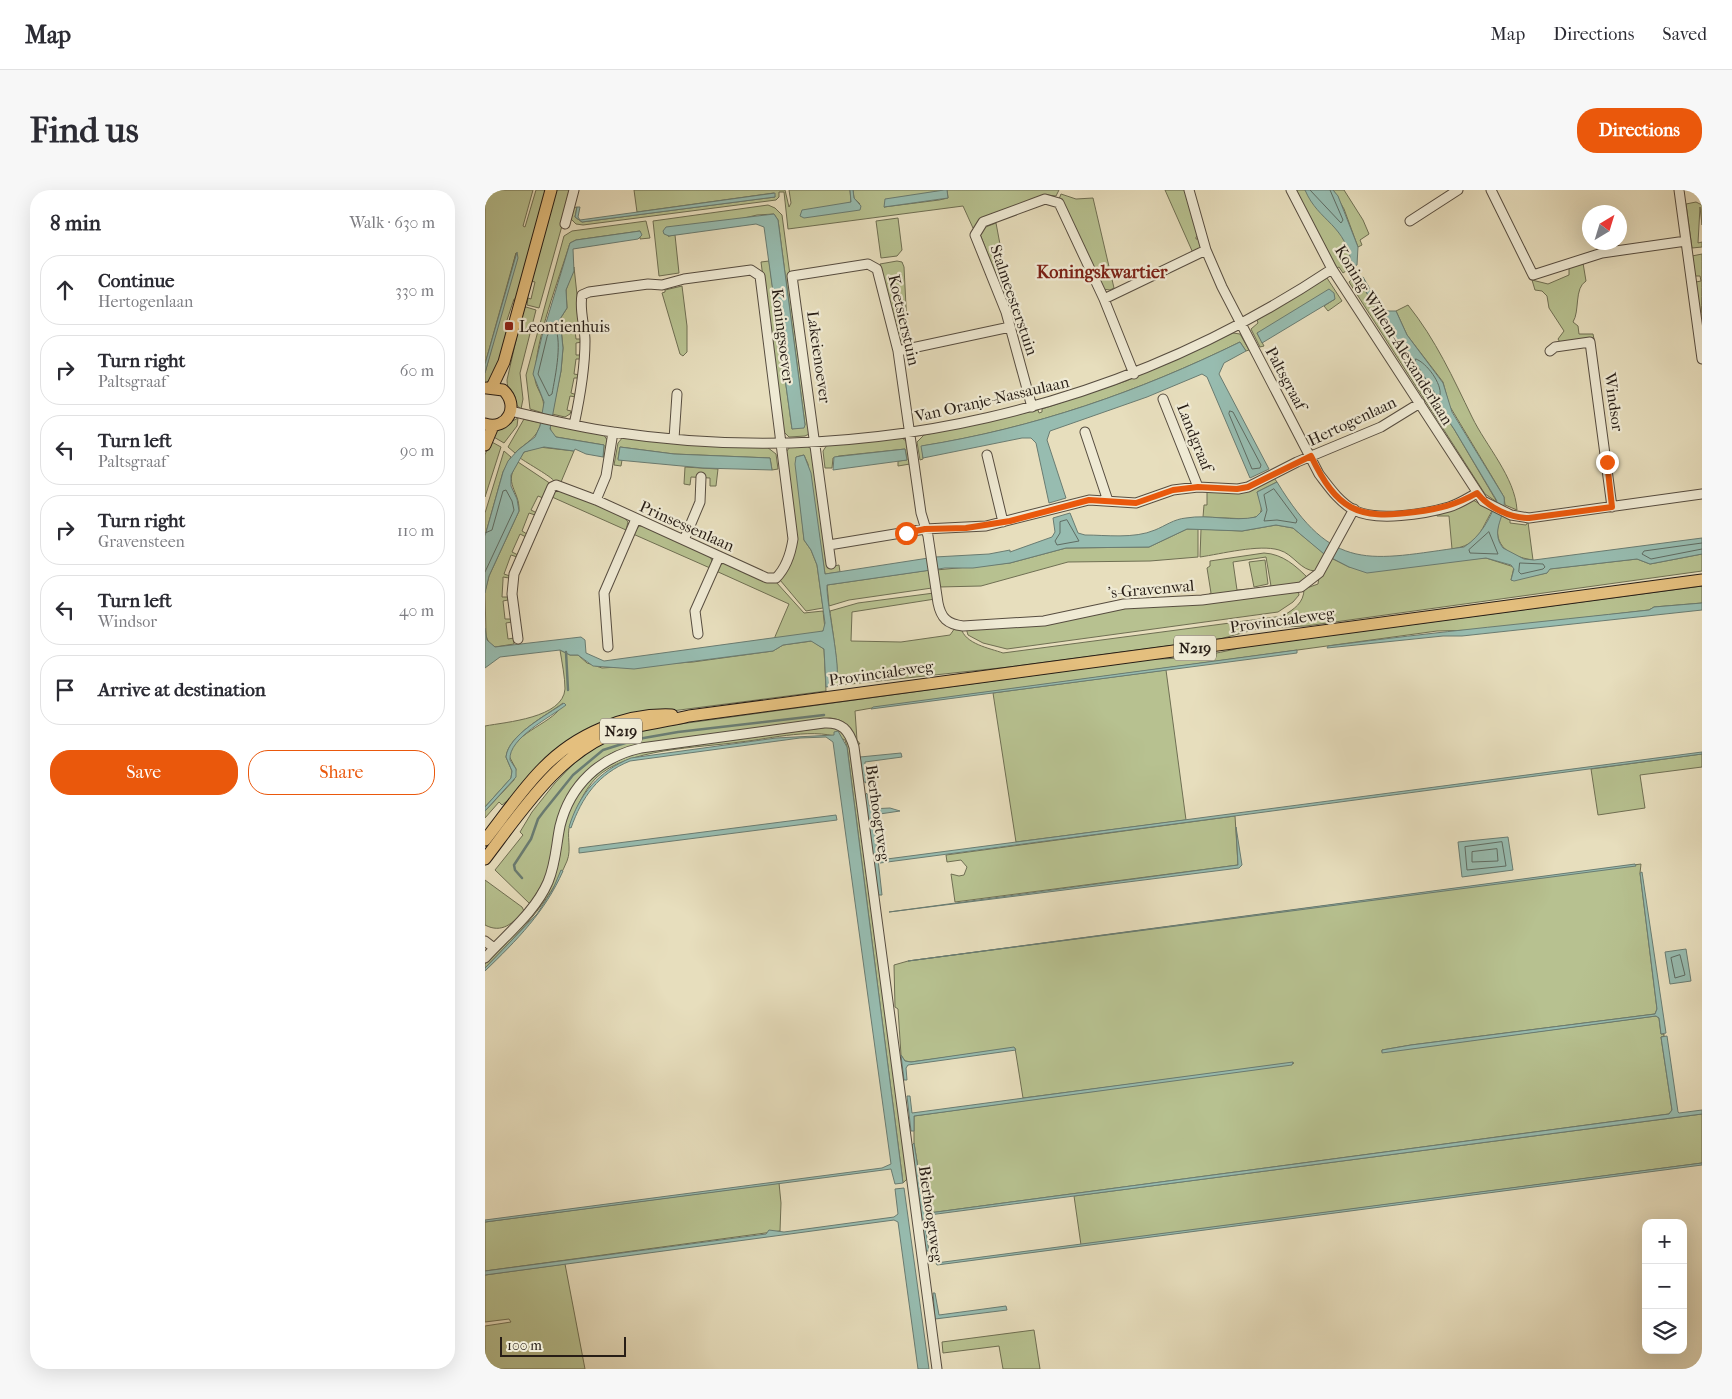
<!DOCTYPE html>
<html lang="en">
<head>
<meta charset="utf-8">
<style>
	body { margin:0; font-family:"IM FELL French Canon",serif; background:#f7f7f7; color:#2b2b33 }
	.controls { position:absolute; right:15px; bottom:15px; display:grid; overflow:hidden; border-radius:10px; box-shadow:0 5px 20px #0002 }
	.controls button { width:45px; height:45px; display:grid; place-items:center; padding:0; border:0; border-bottom:1px solid #e1e1e2; background:#fff; color:#2b2b33; font:25px sans-serif }
	.compass { position:absolute; left:1097px; top:15px; width:45px; height:45px; border-radius:50%; background:#fff; box-shadow:0 5px 20px #0002; rotate:38deg }
	.scale { position:absolute; left:15px; bottom:12px; width:126px; box-sizing:border-box; padding-left:5px; border:2px solid #271d16; border-top:0; font-size:14px; line-height:18px; white-space:nowrap; color:#271d16; -webkit-text-stroke:4px #efead4; paint-order:stroke }
	.stop { position:absolute; width:15px; height:15px; margin:-11px; border:4px solid #ea580c; border-radius:50%; background:#fff }
	.stop.end { background:#ea580c; border-color:#fff; box-shadow:0 1px 5px #0008 }
	.list { margin:0; padding:0; list-style:none }
	h2 { display:flex; justify-content:space-between; align-items:center; height:65px; margin:0; padding:0 20px; font-size:21px }
	h2 small { font-size:16px; font-weight:400; color:#7c7c81 }
	.list li { display:grid; grid-template-columns:32px 1fr auto; gap:15px; align-items:center; box-sizing:border-box; height:70px; margin:0 10px 10px; padding:0 10px; border:1px solid #e1e1e2; border-radius:20px }
	.list b { display:block; font-size:19px; white-space:nowrap }
	.list p { margin:0; font-size:16px; white-space:nowrap; color:#7c7c81 }
	.list em { font-size:16px; font-style:normal; color:#7c7c81 }
	.actions { display:flex; gap:10px; padding:15px 20px }
	.actions a { flex:1; padding:11px 0; border:1px solid #ea580c; border-radius:20px; text-align:center; font-size:18px; color:#ea580c }
	.actions .main { background:#ea580c; color:#fff }
	.icon { flex:none; width:28px; height:28px; fill:none; stroke:currentColor; stroke-width:2; stroke-linecap:round; stroke-linejoin:round }
	.map { position:relative; flex:none; width:1217px; height:1179px; overflow:hidden; border-radius:20px }
	header { display:flex; align-items:center; gap:30px; box-sizing:border-box; height:70px; padding:0 25px; background:#fff; border-bottom:1px solid #e1e1e2 }
	header strong { font-size:24px }
	nav { display:flex; gap:28px; margin-inline-start:auto; font-size:18px }
	.intro { display:flex; align-items:center; justify-content:space-between; box-sizing:border-box; height:120px; padding:0 30px }
	h1 { margin:0; font-size:35px }
	.button { padding:12px 22px; border-radius:20px; background:#ea580c; color:#fff; font-size:18px; font-weight:700 }
	main { display:flex; gap:30px; padding:0 30px }
	aside { flex:1; background:#fff; border-radius:20px; box-shadow:0 5px 20px #0002 }
	.map>svg:first-child { display:block }
	.green { fill:#b7c190; stroke:#6f6f53 }
	.water { fill:#97bcb0; stroke:#6a7c72 }
	.lines { fill:none; stroke-linecap:round; stroke-linejoin:round }
	.shore { stroke:#5f6c63; stroke-width:1 }
	.stream { stroke:#6a7c72; stroke-width:2.5 }
	.minor-casing { stroke:#574d40; stroke-width:11 }
	.major-casing { stroke:#271d16; stroke-width:13 }
	.minor { stroke:#efead4; stroke-width:9 }
	.major { stroke:#e4bf7e; stroke-width:11 }
	.route { stroke:#ea580c; stroke-width:6 }
	.poi-dot { fill:#8f2418; stroke:#efead4; stroke-width:2 }
	.labels { text-anchor:middle; dominant-baseline:central; stroke-width:4.5; stroke-linejoin:round; paint-order:stroke }
	.shield { fill:#efead4; stroke:#635a4f; stroke-width:1 }
	.shield-label { font-size:15px; font-weight:bold; fill:#271d16 }
	.street-label { font-size:16px; fill:#271d16; stroke:#efead4 }
	.poi-label { font-size:16px; fill:#271d16; stroke:#efead4; text-anchor:start }
	.neighbourhood-label { font-size:18px; font-weight:bold; fill:#7a1f14; stroke:#efead4 }
</style>
</head>
<body>
<header>
<strong>Map</strong>
<nav><a>Map</a><a>Directions</a><a>Saved</a></nav>
</header>
<div class="intro"><h1>Find us</h1><a class="button">Directions</a></div>
<main>
<aside>
<h2>8 min<small>Walk · 630 m</small></h2>
<ul class="list">
<li><svg class="icon" aria-label="ahead" viewBox="0 0 24 24"><path d="M12 20V5M6 11l6-6 6 6"/></svg><div><b>Continue</b><p>Hertogenlaan</p></div><em>330 m</em></li>
<li><svg class="icon" aria-label="right" viewBox="0 0 24 24"><path d="M7 20v-9h11M14 6l5 5-5 5"/></svg><div><b>Turn right</b><p>Paltsgraaf</p></div><em>60 m</em></li>
<li><svg class="icon" aria-label="left" viewBox="0 0 24 24"><path d="M17 20v-9H6M10 6l-5 5 5 5"/></svg><div><b>Turn left</b><p>Paltsgraaf</p></div><em>90 m</em></li>
<li><svg class="icon" aria-label="right" viewBox="0 0 24 24"><path d="M7 20v-9h11M14 6l5 5-5 5"/></svg><div><b>Turn right</b><p>Gravensteen</p></div><em>110 m</em></li>
<li><svg class="icon" aria-label="left" viewBox="0 0 24 24"><path d="M17 20v-9H6M10 6l-5 5 5 5"/></svg><div><b>Turn left</b><p>Windsor</p></div><em>40 m</em></li>
<li><svg class="icon" aria-label="arrive" viewBox="0 0 24 24"><path d="M6 21V4h12l-3 4 3 4H6"/></svg><div><b>Arrive at destination</b></div></li>
</ul>
<div class="actions"><a class="main">Save</a><a>Share</a></div>
</aside>
<div class="map">
<svg width="1217" height="1179" viewBox="0 0 1217 1179">
	<rect width="100%" height="100%" fill="#e7debd"/>
	<filter id="stains"><feTurbulence type="fractalNoise" baseFrequency=".004" numOctaves="4"/><feColorMatrix values="0 0 0 0 .2 0 0 0 0 .09 0 0 0 0 .02 0 0 0 .5 -.17"/></filter>
	<radialGradient id="worn" r=".72"><stop offset=".6" stop-color="#630" stop-opacity="0"/><stop offset="1" stop-color="#630" stop-opacity=".3"/></radialGradient>
	<path class="green" d="M0 0H48L38 36 40 37 51 0H61L32 109H29L20 136 24 138 9 186 0 194V183L31 63 0 174Z
		M71 0H87L54 118 42 115 43 108 46 109 50 92 46 91Z
		M149 0H300L304 17 306 13 304 0H365L366 12 361 14H375L369 8 368 0H459L399 17 454 10 463 8 462 0H574L571 6 562 5 496 30 488 38 478 16 303 39 299 2H294V7L291 10 98 35 91 34 84 27 87 18 92 17 90 27 97 32 290 7 289 3 152 22Z
		M680 0H700L714 45 711 47V49H715L716 57 708 63Z
		M810 0H820L861 50 867 66V77L858 83 854 77 852 78Z
		M848 0H859L878 30 884 44 875 50 877 55 873 57 859 19Z
		M576 4 591 9 608 8 629 98 625 100 618 99 574 9Z
		M1211 12 1217 15V35L1215 17 1213 53 1217 52V57L1207 58 1201 14Z
		M283 15 290 18 297 25 326 243 320 246 304 247 298 241 276 72 284 71 307 239 320 235 293 30 289 24 272 25 183 46 190 45 194 83 174 86 168 31Z
		M413 28 417 60 412 66 396 68 391 31Z
		M161 31 165 48 155 49V41L91 50 85 53C73 92 51 147 50 186 49 199 62 206 58 223L45 219 41 185 79 46 87 41Z
		M511 33 527 118 524 119 495 44 498 38Z
		M1217 64C1217 83 1217 112 1216 131L1211 92 1216 91 1215 86H1210L1207 66Z
		M412 71 417 72 419 77 423 155H420L413 148 395 74Z
		M1098 73 1101 91C1089 98 1095 121 1088 132L1093 136 1094 144H1108L1109 149 1076 154 1073 149 1079 141 1064 118 1062 106 1057 101 1050 100 1047 90 1063 94 1084 85V77Z
		M89 77 95 132 89 133 91 149H97V152L91 153V165H97V169H91L89 184 95 185V188H89L86 203 92 205 91 207 85 206 82 220 86 221 85 224 80 227 67 224 76 181 78 158 75 129 82 118 81 100Z
		M871 85 915 159 969 239 1012 312 1000 304 864 92Z
		M842 88 857 111 843 121 839 116 850 109 772 143 779 156 775 157 766 139 773 133 772 130Z
		M197 96 202 136V162L198 166 195 164 177 103 180 102V100Z
		M923 115C951 150 968 188 987 227 1001 256 1030 287 1032 320L1020 315 1019 307 1009 290 964 215 958 192 922 145 911 121Z
		M41 117 51 120 35 183 38 209 36 219C28 214 22 199 22 190L38 119Z
		M748 143 755 144 764 160 761 161 755 152C653 202 549 238 437 256L438 269 435 270 432 252 439 245 553 220 554 223 557 222V219L641 191Z
		M33 228 32 236 19 253 7 246 11 240Z
		M39 229 56 233C52 249 41 252 30 263L23 257Z
		M65 234 118 244 123 251 121 267H118L119 255 71 247 66 242Z
		M138 247 207 254 282 257 291 264 293 279 287 280 285 268 189 264 135 257 133 269 137 270 136 276 129 275 133 253Z
		M417 248 421 251 425 274 413 276V271L422 270 420 259 354 266 348 268 347 278H340L338 261 342 255Z
		M5 251 16 257 0 307V265Z
		M322 256 328 260 344 377 354 375 355 382 340 384 323 274 319 265 311 267 319 350 326 360 332 375 338 418 321 421 295 390 309 363 301 262 305 257Z
		M54 257 89 261 76 292 69 291C67 287 42 273 35 268L39 262Z
		M19 261 26 267 18 282 0 346V323Z
		M33 272 66 294 58 308 53 306 46 320 52 323 50 325 44 323 37 341 42 344 41 347 35 344 27 362 33 365 32 367 26 365 19 384 25 386 24 388 18 387V390L17 407H23V410L18 411 20 429H26L27 432 21 433 23 449 29 448V454L10 457 4 453 1 446 0 401 4 386 34 321C35 300 17 294 33 272Z
		M200 277 233 279 231 296H225V288L206 287 205 295 199 294Z
		M789 288 792 292 772 302C775 310 779 317 774 326L763 329 718 327 719 315H722V301L757 302Z
		M77 299 139 327 143 332 141 340 67 307 71 300Z
		M988 310 1007 321C995 341 994 355 967 359L964 326H952L951 323Z
		M1016 325 1025 330V333L1041 335 1043 332 1048 370C1021 366 1005 353 1016 325Z
		M791 335 808 338 841 365 831 381C815 381 809 364 794 360 774 354 736 364 715 367L716 339 757 341Z
		M154 336H159L225 366 227 371 225 378 148 344Z
		M702 339H713V367L665 371 583 372 496 396 454 397 451 380 525 373 581 358 664 357Z
		M779 363C798 364 811 376 824 389L816 395 768 401 767 399 786 396 781 367 748 372 752 400 764 399 765 401 721 406 726 403 722 378 725 376V371Z
		M1217 364V381L821 436 775 438 735 449 524 477 347 496C348 493 350 492 351 490 355 484 346 432 345 421L373 413 449 403 450 409 367 422 366 451 416 452 465 445 470 438H476C480 454 504 458 518 463L798 426C809 419 819 413 819 399L833 394 834 387 846 368 864 377 1001 368 1029 377 1026 390 1062 383 1064 379 1152 369 1165 374Z
		M780 370 783 394 769 397 764 372Z
		M239 373 291 392 319 423 338 421 340 439 335 443 289 449 304 414 231 381 235 375Z
		M445 380 447 398 364 410 344 416 342 395Z
		M1217 396V413L1169 417 1164 420 994 440 952 441 387 518 370 521 372 550 375 554H371C369 539 360 529 345 528L155 554 125 564 103 580 87 599 60 689 45 714 10 680 38 645 35 642 47 622 70 593 94 568 128 547 166 538 668 469C699 469 728 465 758 457Z
		M813 400 814 405 808 412 793 422 522 459 498 453 483 445 481 438 629 418Z
		M327 451 339 459 341 501 179 522 120 534 17 615 14 612 0 628V621L29 590 31 579 24 566C29 541 71 533 78 513 62 525 23 545 21 567L27 581 26 588 0 617V536C21 532 78 528 80 499 80 487 77 473 75 460L85 465H93L102 473 117 478 208 472 288 461 298 455Z
		M681 480 701 630 531 652 508 503Z
		M344 537 356 540 364 549 423 988 418 993 362 557 360 550C333 536 285 549 255 552 214 558 141 558 111 588 99 600 91 619 85 635 81 645 87 659 82 671 64 714 32 745 0 778V774C23 749 51 725 66 695 75 677 75 658 79 639 87 597 114 577 151 563Z
		M1217 564V577L1155 585 1160 618 1113 625 1106 579Z
		M750 626 753 675 470 712 466 684 474 686 479 685 482 677 476 670 462 672 461 665Z
		M1156 674 1155 683 1172 819 1170 824 926 855 897 860V862L1171 826 1174 828 1176 844H1179V846L1176 847 1187 920 1184 924 444 1023 440 1021 429 953V926L809 873 538 908 530 858 426 872 420 871 416 865 413 819 410 817 409 775 423 771Z
		M0 690 37 717 39 721C28 733 17 744 0 735Z
		M1217 924V973L596 1055 589 1006Z
		M294 993 296 1013 295 1041 0 1081V1032Z
		M80 1074 100 1179H0V1136L26 1132 24 1129 0 1132V1085Z
		M549 1140 555 1179H518L514 1156 458 1163 457 1152Z"/>
	<path class="water" d="M365 0H368L369 8 376 16 375 20 319 28 315 26 317 20 366 12Z
		M459 0H462L463 8 399 17 400 9Z
		M820 0H848L853 6 873 57 872 75 867 77C861 33 834 33 820 0Z
		M290 3V7L97 32 90 27 92 17H95L93 27 95 30Z
		M289 24 293 30 320 235 319 238 307 239 279 37 271 34 184 46 179 44 178 41 181 37Z
		M155 41 157 45 153 49 88 59 89 81 81 100 82 118 75 129 78 158 76 181 65 239 71 247 119 255 118 267 101 264 90 259 89 261 59 257 39 262 26 285V296L32 309 34 321 4 386 0 403V346L18 282 23 271 33 260 50 247 55 236 59 212 48 184 57 146 85 53 91 50Z
		M32 62 33 68 0 183V174Z
		M878 87 898 121H911L922 145 958 193 967 222 1019 307C1022 326 1004 340 1018 358L1039 369 1049 370 1217 348V364L1165 374 1152 369 1065 379 1062 383 1029 391 1026 390 1029 379 1026 375 1001 368 882 383 864 377 839 364 808 338 791 335 757 341 702 339 664 357 581 358 525 373 488 378H460L342 395C341 413 357 481 351 490 350 492 348 493 347 496L341 497 339 459 326 451 298 455 288 461 149 479 108 476 93 465H85L75 460 15 467 0 478V438L2 450 10 457 96 447 100 450 101 463 119 471 338 441 340 433 332 375 326 360 319 350 310 274 311 267 319 265 326 283 340 384 450 367 504 364 525 360V362L567 347 570 342 568 328 585 323 593 343 600 345C621 345 649 349 670 340 680 336 689 329 701 328 724 324 748 332 771 327L777 321 772 302 792 292C848 384 884 370 979 357 996 346 1004 330 1012 311L969 239 915 159 874 90Z
		M844 99 849 103 850 109 777 153 772 143Z
		M755 152 761 161 739 173 734 184 784 279 765 288 722 187 717 184 662 207 565 241 562 250 581 308 564 313 551 253 546 248H537L438 268 436 256C549 238 653 202 755 152Z
		M135 257 189 264 285 268 287 280 218 278 133 270Z
		M420 259 422 270 348 280 349 267Z
		M1217 413V420L977 446H958L842 458 843 456C949 442 1056 432 1164 420L1169 417Z
		M812 460V463L386 519 388 517Z
		M79 513 81 515C66 527 23 548 25 570L31 579V587L0 621V617L26 588 27 581 21 567C23 545 62 525 79 513Z
		M353 541 362 557 418 993 410 994 406 979 0 1032V1030L397 978 406 974 348 552 341 547 315 548 145 571C113 584 97 607 86 638L84 637C94 604 114 581 146 568L291 548 349 545V542Z
		M1217 562V564L395 673 396 671 402 669Z
		M416 563 417 567 380 572 381 593 378 591 375 567Z
		M382 603 385 619 405 618 415 621 388 625 397 705H393L380 605Z
		M351 625 352 630 94 663V658Z
		M751 637 757 675 754 678 404 722 753 675Z
		M1023 647 1028 680 977 687 973 652Z
		M1150 674 1151 676 423 771Z
		M76 680 78 681C60 722 32 750 0 781V778L52 724 68 699Z
		M1157 682 1181 843 1176 844 1174 828 1171 826 897 863V860L926 855 1170 824 1172 819 1155 683Z
		M1201 759 1206 791 1185 794 1180 762Z
		M1182 846 1193 922 1194 923 1217 920V924L444 1025 439 1029 444 1061H441L427 955 429 953 440 1021 444 1023 1184 924 1187 920 1176 847Z
		M529 857 531 860 423 875 421 878 422 890H419L416 865 420 871 426 872Z
		M808 872 807 875 429 926V941H426L422 906H425L427 923Z
		M1217 973V975L452 1075 451 1073Z
		M419 998 444 1179H433L413 1032 409 1030 0 1085V1081L281 1044 284 1040 299 1042 409 1027 413 1024 410 999Z
		M448 1103H450L454 1125 521 1116 522 1120 450 1129Z"/>
	<g class="lines">
		<path class="shore" d="M825 0 856 33 858 30 845 0
			M68 134C79 147 70 187 67 204L64 206 53 184 62 147Z
			M931 169C942 173 957 194 955 205H951L930 172Z
			M745 221 748 222 776 275 775 278 767 279 744 224Z
			M789 299 812 330 811 333 792 330 779 331 782 320 779 305Z
			M582 330 594 351 572 355 570 351 575 343V332Z
			M1004 342 1013 364 985 363 984 360Z
			M0 343 7 340 18 301 21 300 27 311 29 320 0 382
			M1217 353 1159 361 1157 364 1166 369 1217 359
			M1035 373 1058 374 1060 377 1058 379 1036 384 1034 382Z
			M1017 652 1021 676 982 680 980 657Z
			M1012 659 1013 671 987 672V662Z
			M1195 765 1200 785 1190 788 1186 768Z"/>
		<path class="stream" d="M81 462 83 500
			M37 688 30 680 29 675 46 649 53 629 59 621 88 585 118 560 153 549 193 542 339 525"/>
		<defs>
			<path id="minor" d="M704 0 721 60 737 97 834 284C844 297 854 312 869 320 891 332 940 324 964 317 974 314 983 308 992 303
				M806 0 847 79 998 311 1026 325 1044 328 1217 304
				M1006 0 1048 85 1117 63 1201 51
				M1194 0 1217 169
				M925 31 973 0
				M80 34 89 0
				M619 109 721 60
				M413 161 525 137
				M1065 161 1070 157 1105 152 1127 317
				M678 209 713 297
				M547 217 521 122 490 45 498 32 560 9 574 13 619 109 649 184
				M26 221C60 229 93 237 128 242 380 280 635 220 847 79
				M600 242 623 311
				M189 249 192 204
				M502 265 518 332
				M111 310 121 286 128 242
				M199 350 215 312 216 287
				M344 355 440 339 501 336 604 310 651 313 688 300 713 297 753 299 763 297 812 272 896 237 935 213
				M346 374 307 86 383 74 392 79 413 161 436 323 443 346 453 413C456 428 462 434 478 436L559 431 639 414 717 410 816 397 834 383 869 319
				M213 444 210 421 234 367
				M33 449 27 404 29 384 67 297 71 295 111 310 282 388H291C301 378 306 362 308 349L275 86 266 80 199 89 177 95 163 94 104 102 97 105C94 120 100 136 100 151 100 180 95 207 89 235
				M123 457 119 403 151 329
				M0 751 9 758
				M0 768C22 744 50 722 63 692 71 673 71 655 75 636 85 595 115 567 156 558L339 533C357 532 364 540 369 557L452 1179"/>
			<path id="major" d="M7 197 19 172 66 0
				M0 234C23 241 35 215 18 200L2 198
				M0 255 8 236
				M0 650C19 626 37 599 58 578 91 544 140 523 187 525
				M0 669C36 622 75 561 133 541 156 534 180 532 204 526L1217 390"/>
		</defs>
		<use href="#minor" class="minor-casing"/>
		<use href="#major" class="major-casing"/>
		<use href="#minor" class="minor"/>
		<use href="#major" class="major"/>
	</g>
	<g class="lines">
		<path class="route" d="M421 343 440 339 481 338 525 331 604 310 651 313 688 300 713 297 752 299 763 297 826 266C852 320 872 330 930 322 953 319 971 315 992 303 1004 318 1025 328 1044 328L1127 317 1122 272"/>
	</g>
	<rect class="poi-dot" x="19" y="131" width="10" height="10" rx="2.5"/>
	<g class="labels">
		<g class="shield">
			<rect x="689" y="445.5" width="42" height="25" rx="4"/>
			<rect x="115" y="528.5" width="42" height="25" rx="4"/>
		</g>
		<g class="shield-label">
			<text x="710" y="458">N219</text>
			<text x="136" y="541">N219</text>
		</g>
		<g class="street-label">
			<text transform="translate(529 110) rotate(71)">Stalmeesterstuin</text>
			<text transform="translate(419 130) rotate(77)">Koetsierstuin</text>
			<text transform="translate(909 145) rotate(58)">Koning Willem-Alexanderlaan</text>
			<text transform="translate(298 146) rotate(83)">Koningsoever</text>
			<text transform="translate(334 167) rotate(82)">Lakeienoever</text>
			<text transform="translate(801 188) rotate(62)">Paltsgraaf</text>
			<text transform="translate(507 209) rotate(-13)">Van Oranje-Nassaulaan</text>
			<text transform="translate(1129 212) rotate(82)">Windsor</text>
			<text transform="translate(867 231) rotate(-25)">Hertogenlaan</text>
			<text transform="translate(710 247) rotate(68)">Landgraaf</text>
			<text transform="translate(202 336) rotate(24)">Prinsessenlaan</text>
			<text transform="translate(666 399) rotate(-5)">'s-Gravenwal</text>
			<text transform="translate(797 430) rotate(-8)">Provincialeweg</text>
			<text transform="translate(396 483) rotate(-8)">Provincialeweg</text>
			<text transform="translate(393 623) rotate(82)">Bierhoogtweg</text>
			<text transform="translate(446 1024) rotate(82)">Bierhoogtweg</text>
		</g>
		<g class="poi-label">
			<text x="34" y="136">Leontienhuis</text>
		</g>
		<g class="neighbourhood-label">
			<text x="617" y="82">Koningskwartier</text>
		</g>
	</g>
	<rect width="100%" height="100%" filter="url(#stains)"/>
	<rect width="100%" height="100%" fill="url(#worn)"/>
</svg>
<div class="controls">
<button>+</button>
<button>−</button>
<button><svg class="icon" aria-label="layers" viewBox="0 0 24 24"><path d="M12 4l9 5-9 5-9-5zM3 14l9 5 9-5"/></svg></button>
</div>
<svg class="compass" viewBox="-18 -18 36 36"><path d="M0-13l5 13h-10z" fill="#e53935"/><path d="M0 13l5-13h-10z" fill="#7c7c81"/></svg>
<div class="scale">100 m</div>
<div class="stop" style="left:421px;top:343px"></div>
<div class="stop end" style="left:1122px;top:272px"></div>
</div>
</main>
</body>
</html>
